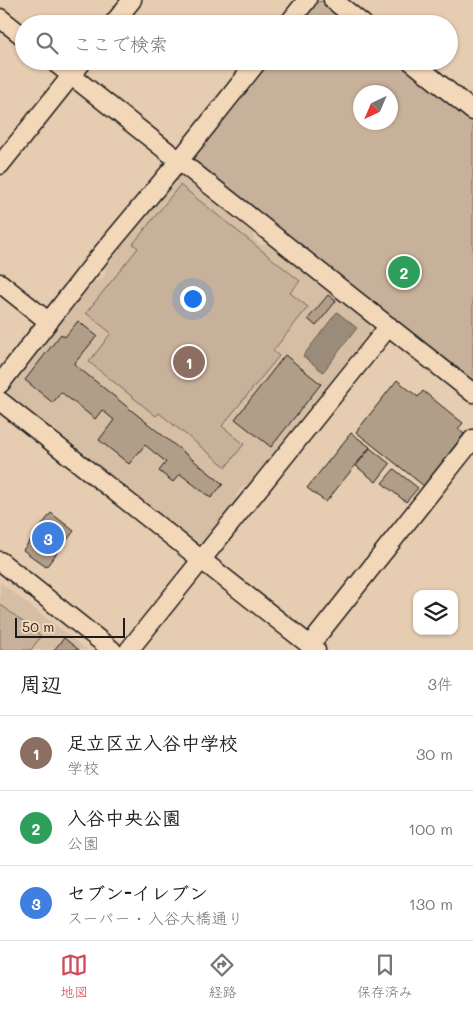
<!DOCTYPE html>
<html lang="ja">
<head>
<meta charset="utf-8">
<style>
	body { margin:0; font-family:Mali,"Klee One",sans-serif; background:#f6f6f6; color:#222 }
	.controls { position:absolute; right:15px; bottom:15px; display:grid; overflow:hidden; border-radius:10px; box-shadow:0 1px 4px #0004 }
	.controls button { width:45px; height:45px; display:grid; place-items:center; padding:0; border:0; border-bottom:1px solid #e0e0e0; background:#fff; color:#222; font:25px sans-serif }
	.compass { position:absolute; left:353px; top:85px; width:45px; height:45px; border-radius:50%; background:#fff; box-shadow:0 1px 4px #0004; rotate:224deg }
	.scale { position:absolute; left:15px; bottom:12px; width:110px; box-sizing:border-box; padding-left:5px; border:2px solid #1c1c1c; border-top:0; font-size:14px; line-height:18px; white-space:nowrap; color:#1c1c1c; -webkit-text-stroke:4px #f3d7b9; paint-order:stroke }
	.you { position:absolute; left:192px; top:298px; width:18px; height:18px; margin:-12px; border:4px solid #fff; border-radius:50%; background:#1a73e8; box-shadow:0 0 0 8px #1a73e833 }
	.badge { display:grid; place-items:center; width:32px; height:32px; border-radius:50%; background:#d1495b; color:#fff; font-size:16px; font-weight:700 }
	.pin { position:absolute; translate:-50% -50%; border:2px solid #fff; box-shadow:0 1px 5px #0006 }
	.list { margin:0; padding:0; list-style:none }
	h2 { display:flex; justify-content:space-between; align-items:center; height:65px; margin:0; padding:0 20px; font-size:21px }
	h2 small { font-size:16px; font-weight:400; color:#767676 }
	.list li { display:grid; grid-template-columns:32px 1fr auto; gap:15px; align-items:center; box-sizing:border-box; height:75px; padding:0 20px; border-top:1px solid #e0e0e0 }
	.list b { display:block; font-size:19px; white-space:nowrap }
	.list p { margin:0; font-size:16px; white-space:nowrap; color:#767676 }
	.list em { font-size:16px; font-style:normal; color:#767676 }
	.icon { flex:none; width:28px; height:28px; fill:none; stroke:currentColor; stroke-width:2; stroke-linecap:round; stroke-linejoin:round }
	.map { position:relative; flex:none; width:473px; height:650px; overflow:hidden }
	.search { position:absolute; background:#fff; box-shadow:0 1px 4px #0004; left:15px; right:15px; top:15px; height:55px; display:flex; align-items:center; gap:12px; box-sizing:border-box; padding:0 18px; border-radius:28px; color:#767676; font-size:19px }
	.sheet { height:290px; background:#fff }
	nav { display:flex; justify-content:space-around; align-items:center; box-sizing:border-box; height:70px; border-top:1px solid #e0e0e0; background:#fff; font-size:14px; color:#767676 }
	nav a { display:grid; justify-items:center; gap:2px }
	nav .on { color:#d1495b }
	.map>svg:first-child { display:block }
	.built { fill:#d6bea4 }
	.green { fill:#c8b19a; stroke:#72665b; fill-rule:evenodd }
	.water { fill:#9b8b79; stroke:#685f54 }
	.building { fill:#b19e89; stroke:#1c1c1c }
	.lines { fill:none; stroke-linecap:round; stroke-linejoin:round }
	.minor-casing { stroke:#1c1c1c; stroke-width:21 }
	.minor { stroke:#f3d7b9; stroke-width:18 }
</style>
</head>
<body>
<div class="map">
<svg width="473" height="650" viewBox="0 0 473 650">
	<rect width="100%" height="100%" fill="#e6ccb0"/>
	<filter id="ink" filterUnits="userSpaceOnUse"><feTurbulence type="fractalNoise" baseFrequency=".02" numOctaves="2"/><feDisplacementMap in="SourceGraphic" scale="10" xChannelSelector="R" yChannelSelector="G"/><feConvolveMatrix kernelMatrix="1 2 1 2 8 2 1 2 1" color-interpolation-filters="sRGB"/></filter>
	<g filter="url(#ink)">
		<path class="built" d="M185 177 253 230 254 239 262 245 269 244 370 323 371 333 248 487 244 486 236 495 238 500 204 543H192L130 495V489L116 477 110 478 61 440V435L53 427 47 428 11 401 8 390 94 281 98 282 105 275 106 267 176 178Z
			M0 582 87 650H0Z"/>
		<path class="green" d="M325 1 353 24H297L314 2Z
			M267 61H400L473 120V382L195 162 194 154ZM360 92H390V122H360Z
			M180 185 300 281 290 293 308 307 273 351 279 356 222 426 244 444 226 467 159 413 156 416 89 362 111 333 86 313 138 248 133 244Z
			M0 604 41 636 31 650H0Z"/>
		<path class="water" d="M337 312 357 328 323 372 303 356Z"/>
		<path class="building" d="M328 295 336 301 316 326 308 319Z
			M78 321 97 336 74 364 223 484 211 498 180 474 173 482 159 471 166 462 145 445 129 464 99 440 114 420 102 410 95 419 61 392 53 403 25 380 61 334 65 337Z
			M285 355 321 384 271 447 235 419Z
			M397 380 418 397 423 391 463 423 458 429 464 434 424 486 356 432Z
			M351 433 370 447 326 502 307 488Z
			M370 448 390 464 376 482 356 466Z
			M394 469 418 488 406 502 382 483Z
			M51 513 74 531 46 567 23 550Z
			M64 638 79 650H54Z"/>
		<g class="lines">
			<defs>
				<path id="minor" d="M333 0 363 24
					M0 18 24 37
					M113 24 132 0
					M288 24 307 0
					M53 61 473 393
					M411 61 473 111
					M0 165 83 61
					M0 283 49 322
					M0 384 99 257 179 161 258 61
					M0 401 316 650
					M0 561 112 650
					M310 645 473 439
					M129 650 389 326"/>
			</defs>
			<use href="#minor" class="minor-casing"/>
			<use href="#minor" class="minor"/>
		</g>
	</g>
</svg>
<div class="controls">
<button><svg class="icon" aria-label="layers" viewBox="0 0 24 24"><path d="M12 4l9 5-9 5-9-5zM3 14l9 5 9-5"/></svg></button>
</div>
<svg class="compass" viewBox="-18 -18 36 36"><path d="M0-13l5 13h-10z" fill="#e53935"/><path d="M0 13l5-13h-10z" fill="#767676"/></svg>
<div class="scale">50 m</div>
<div class="you"></div>
<div class="pin badge" style="left:189px;top:362px;background:#8d6e63">1</div>
<div class="pin badge" style="left:404px;top:272px;background:#2e9e5b">2</div>
<div class="pin badge" style="left:48px;top:538px;background:#3f7fe0">3</div>
<div class="search"><svg class="icon" aria-label="search" viewBox="0 0 24 24"><circle cx="10" cy="10" r="6"/><path d="M15 15l6 6"/></svg>ここで検索</div>
</div>
<section class="sheet">
<h2>周辺<small>3件</small></h2>
<ul class="list">
<li><span class="badge" style="background:#8d6e63">1</span><div><b>足立区立入谷中学校</b><p>学校</p></div><em>30 m</em></li>
<li><span class="badge" style="background:#2e9e5b">2</span><div><b>入谷中央公園</b><p>公園</p></div><em>100 m</em></li>
<li><span class="badge" style="background:#3f7fe0">3</span><div><b>セブン-イレブン</b><p>スーパー · 入谷大橋通り</p></div><em>130 m</em></li>
</ul>
</section>
<nav>
<a class="on"><svg class="icon" aria-label="map" viewBox="0 0 24 24"><path d="M3 6l6-2 6 2 6-2v14l-6 2-6-2-6 2zM9 4v14M15 6v14"/></svg>地図</a>
<a><svg class="icon" aria-label="directions" viewBox="0 0 24 24"><path d="M12 3l9 9-9 9-9-9zM9 14v-3h6M13 9l2 2-2 2"/></svg>経路</a>
<a><svg class="icon" aria-label="saved" viewBox="0 0 24 24"><path d="M7 4h10v16l-5-4-5 4z"/></svg>保存済み</a>
</nav>
</body>
</html>
